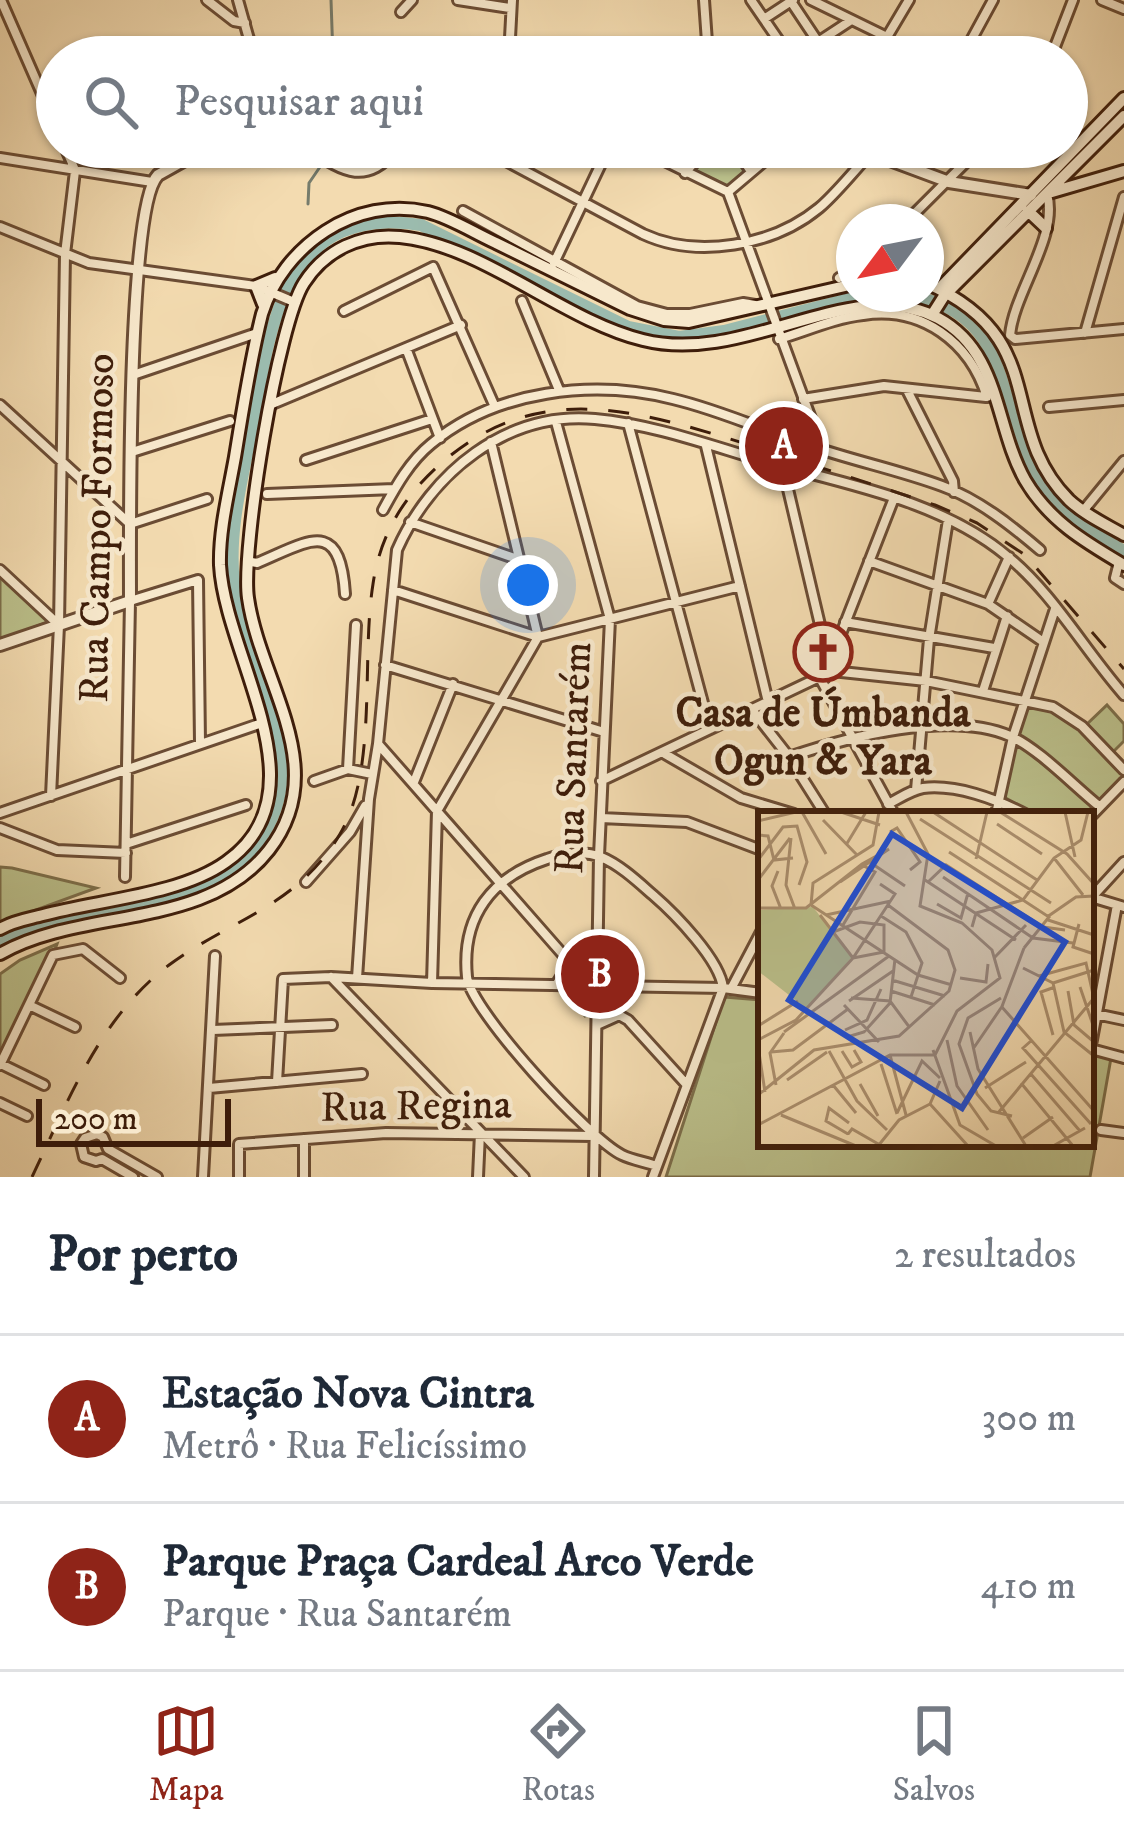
<!DOCTYPE html>
<html lang="pt">
<head>
<meta charset="utf-8">
<style>
	body { margin:0; font-family:"IM FELL DW Pica",serif; background:#f2f2f3; color:#1f2937 }
	.compass { position:absolute; left:836px; top:204px; width:108px; height:108px; border-radius:50%; background:#fff; box-shadow:0 3px 9px #0004; rotate:238deg }
	.scale { position:absolute; left:36px; bottom:30px; width:195px; box-sizing:border-box; padding-left:12px; border:6px solid #3e1d0a; border-top:0; font-size:33px; line-height:42px; white-space:nowrap; color:#3e1d0a; -webkit-text-stroke:9px #f7e8cc; paint-order:stroke }
	.you { position:absolute; left:528px; top:585px; width:42px; height:42px; margin:-30px; border:9px solid #fff; border-radius:50%; background:#1a73e8; box-shadow:0 0 0 18px #1a73e833 }
	.badge { display:grid; place-items:center; width:78px; height:78px; border-radius:50%; background:#8f2418; color:#fff; font-size:39px; font-weight:700 }
	.pin { position:absolute; translate:-50% -50%; border:6px solid #fff; box-shadow:0 3px 12px #0006 }
	.list { margin:0; padding:0; list-style:none }
	h2 { display:flex; justify-content:space-between; align-items:center; height:156px; margin:0; padding:0 48px; font-size:51px }
	h2 small { font-size:39px; font-weight:400; color:#747a83 }
	.list li { display:grid; grid-template-columns:78px 1fr auto; gap:36px; align-items:center; box-sizing:border-box; height:168px; padding:0 48px; border-top:3px solid #e0e1e3 }
	.list b { display:block; font-size:45px; white-space:nowrap }
	.list p { margin:0; font-size:39px; white-space:nowrap; color:#747a83 }
	.list em { font-size:39px; font-style:normal; color:#747a83 }
	.icon { flex:none; width:66px; height:66px; fill:none; stroke:currentColor; stroke-width:2; stroke-linecap:round; stroke-linejoin:round }
	.map { position:relative; flex:none; width:1124px; height:1177px; overflow:hidden }
	.search { position:absolute; background:#fff; box-shadow:0 3px 9px #0004; left:36px; right:36px; top:36px; height:132px; display:flex; align-items:center; gap:30px; box-sizing:border-box; padding:0 42px; border-radius:66px; color:#747a83; font-size:45px }
	.sheet { height:492px; background:#fff }
	nav { display:flex; justify-content:space-around; align-items:center; box-sizing:border-box; height:168px; border-top:3px solid #e0e1e3; background:#fff; font-size:33px; color:#747a83 }
	nav a { display:grid; justify-items:center; gap:6px }
	nav .on { color:#8f2418 }
	.map>svg:first-child { display:block }
	.green { fill:#bbc08b; stroke:#7c6e4a; stroke-width:3 }
	.lines { fill:none; stroke-linecap:round; stroke-linejoin:round }
	.stream { stroke:#767c6c; stroke-width:3 }
	.river { stroke:#9bbbae; stroke-width:12 }
	.minor-casing { stroke:#6b4c34; stroke-width:14 }
	.tertiary-casing { stroke:#6b4c34; stroke-width:16 }
	.secondary-casing { stroke:#3e1d0a; stroke-width:16 }
	.minor { stroke:#f7e8cc; stroke-width:8 }
	.tertiary { stroke:#f7e8cc; stroke-width:10 }
	.secondary { stroke:#f7e8cc; stroke-width:10 }
	.rail { stroke:#3e1d0a; stroke-width:3; stroke-dasharray:21 21; stroke-linecap:butt }
	.labels { text-anchor:middle; dominant-baseline:central; stroke-width:9; stroke-linejoin:round; paint-order:stroke }
	.street-label { font-size:42px; fill:#3e1d0a; stroke:#f7e8cc }
	.poi-label { font-size:42px; font-weight:bold; fill:#3e1d0a; stroke:#f7e8cc }
	.inset-road { fill:none; stroke:#ab8f6e; stroke-width:3 }
	.view { fill:#1d4ed8; fill-opacity:0.15; stroke:#1d4ed8; stroke-width:6 }
	.inset-edge { fill:none; stroke:#3e1d0a; stroke-width:6 }
</style>
</head>
<body>
<div class="map">
<svg width="1124" height="1177" viewBox="0 0 1124 1177">
	<rect width="100%" height="100%" fill="#f3dbb0"/>
	<filter id="stains"><feTurbulence type="fractalNoise" baseFrequency=".00167" numOctaves="4"/><feColorMatrix values="0 0 0 0 .2 0 0 0 0 .09 0 0 0 0 .02 0 0 0 .5 -.17"/></filter>
	<radialGradient id="worn" r=".72"><stop offset=".6" stop-color="#630" stop-opacity="0"/><stop offset="1" stop-color="#630" stop-opacity=".3"/></radialGradient>
	<path class="green" d="M729 155 738 157 745 167C747 179 732 186 722 187L696 174 697 167Z
		M0 573 51 621 0 640Z
		M1025 702C1069 714 1094 741 1124 773V779L1098 805 1018 736Z
		M1107 705 1124 724V741L1112 753 1085 726Z
		M1016 742 1095 807 1089 814H1034L1004 797Z
		M0 867 12 868 96 888 0 923Z
		M606 938 610 959 636 978 632 999 585 1016 567 991C569 961 577 945 606 938Z
		M57 944 53 955 0 1065V974L20 960Z
		M724 997 761 1000V1144H1091V1054L1111 1058 1090 1177H666Z"/>
	<g class="lines">
		<path class="stream" d="M331 0 333 57
			M308 204 309 183 322 164"/>
		<path class="river" d="M897 294C1018 306 992 405 1039 480 1059 513 1091 532 1124 551
			M0 941C81 897 208 921 263 835 315 754 245 666 234 583 228 532 242 480 252 430 270 328 282 203 421 225L628 327 679 337 724 331 868 294"/>
		<defs>
			<path id="minor" d="M1 0 57 128
				M207 0 234 21 245 23
				M238 0 254 57
				M458 0 510 8
				M704 0 707 42 713 57
				M751 0 790 57
				M790 0 818 42
				M811 0 887 37
				M1102 0 1124 9
				M401 12 412 0
				M764 19 793 0
				M292 57 315 43
				M509 57 512 0
				M795 57 850 21
				M869 57 887 37 909 0
				M962 57 993 0
				M1051 57 1073 0
				M65 147 75 170
				M480 147 643 234C697 259 773 246 819 208 840 190 857 166 877 147
				M636 147 728 192
				M0 158 152 182
				M685 173C701 153 713 147 737 151L750 170
				M728 192 817 435 793 469
				M728 192 781 147
				M1047 194C1059 236 1014 292 1010 335L1015 339 1124 329
				M463 211 637 306 667 314H690L743 303 755 305
				M906 222 981 147
				M0 227 89 263 256 286 294 302
				M554 263 609 147
				M839 278 854 269
				M522 301 559 390
				M344 311 433 267 495 407
				M1085 333 1124 197
				M779 339C806 331 835 318 863 315 922 306 970 342 987 397
				M406 348 440 438
				M133 375 257 333
				M907 390 953 481 954 492
				M803 399 884 386 986 397
				M272 404 461 325
				M0 405 130 524 207 499
				M1049 407 1124 400
				M556 422 610 619 599 856 594 1177
				M628 423 710 729
				M491 442 538 637
				M706 446 768 702
				M132 452 230 421
				M306 460 432 419
				M783 468 829 663
				M267 494 394 489
				M894 498 828 667 820 678 894 814
				M383 510C396 486 410 461 431 444 496 390 593 379 673 399 720 410 765 431 811 446 854 461 899 470 942 486 978 499 1012 526 1040 550
				M1083 511 1124 461
				M410 522 520 560
				M247 561 257 563C309 541 340 517 345 594
				M869 561 988 604 1042 641
				M1119 562 1115 578 1124 584
				M0 570 59 625
				M393 590 538 637
				M988 604 1009 557
				M845 622 994 648
				M385 665 604 732
				M983 691 1007 616
				M753 711 789 757 825 814
				M379 745 566 958V969L556 985
				M665 754 741 798 794 814
				M789 757C848 737 950 710 1010 736 1038 748 1074 786 1099 806
				M348 769 356 625
				M314 781 348 769 372 774
				M601 781 832 671 926 681 1053 707 1082 726 1124 770
				M414 782 453 684
				M916 790 929 639 948 520
				M51 796 59 625 65 254 75 171
				M888 804C898 799 911 790 923 788 956 784 996 799 1025 814
				M0 813 262 723
				M996 814 1013 737 1055 609
				M1091 816 1124 782
				M601 818 687 822 761 850
				M0 828 57 850 126 853
				M126 844 246 805
				M125 877 130 601 198 580 200 743
				M306 882 350 832 365 806
				M1091 897 1124 907
				M1092 897 1124 862
				M331 977 524 1177
				M357 978 369 799 378 744 397 550C431 473 506 411 595 419 659 425 719 449 781 466 857 486 945 504 1007 556 1053 593 1085 651 1124 695
				M432 983 437 811 538 637 740 586
				M731 989 761 932
				M29 1005 75 1027
				M1091 1013 1124 1020
				M599 1024 619 1015 628 1020 687 1085
				M213 1030 332 1025
				M1091 1045 1117 905
				M1091 1049 1124 1058
				M1 1064 44 1085
				M0 1065 53 955 83 949 120 978
				M277 1082 283 979 331 977 432 983 723 988 761 993
				M209 1088 362 1074
				M0 1103 27 1116
				M1101 1130 1124 1133
				M304 1139V1177
				M133 1177 102 1159 96 1161 84 1157 81 1144 85 1138 97 1134 103 1137 108 1149 157 1177
				M203 1177 215 956
				M239 1177V1144L386 1133 593 1136
				M478 1177 480 1133
				M653 1177 723 988C720 960 675 914 653 895 637 881 620 865 601 857 585 851 563 853 547 859 492 877 461 916 467 977 471 1011 589 1139 622 1155 632 1160 646 1162 657 1166"/>
			<path id="tertiary" d="M307 147C346 172 365 185 398 147
				M855 147 949 182 1031 195
				M0 645 130 601C130 537 127 207 158 175L208 147"/>
			<path id="secondary" d="M1052 192 1124 171
				M1028 211 1046 228
				M926 283C1054 339 995 426 1069 500 1085 515 1105 524 1124 535
				M939 289 1124 98
				M263 304 256 286 275 278
				M932 315 944 296 1124 116
				M0 929C13 921 28 919 43 915 98 900 180 895 226 862 326 792 225 658 220 565 219 530 229 491 235 457 243 409 250 361 262 314 283 246 355 195 428 212 451 218 474 233 496 243 540 265 585 287 630 309L664 320 689 322 854 284
				M0 954C81 907 206 931 269 850 333 768 260 683 248 598 241 549 278 323 304 283 325 250 361 233 400 237 483 245 562 320 643 340 746 366 851 273 938 318 1001 352 994 425 1025 480 1049 521 1085 542 1124 565"/>
		</defs>
		<use href="#minor" class="minor-casing"/>
		<use href="#tertiary" class="tertiary-casing"/>
		<use href="#secondary" class="secondary-casing"/>
		<use href="#minor" class="minor"/>
		<use href="#tertiary" class="tertiary"/>
		<use href="#secondary" class="secondary"/>
		<path class="rail" d="M32 1177C68 1101 100 1017 169 965 231 919 297 907 340 834 378 770 361 659 373 584 380 536 402 499 437 467 537 376 638 411 753 446 814 465 874 485 935 505L977 523 1025 555 1124 669"/>
	</g>
	<defs>
		<symbol id="church-ring" viewBox="-11 -11 22 22"><circle r="9.5" fill="#f7e8cc" stroke="#8f2418" stroke-width="1.5"/><path d="M-1.2-6h2.4v3.5h3.3v2.4h-3.3V6h-2.4V-.1h-3.3v-2.4h3.3Z" fill="#8f2418"/></symbol>
	</defs>
	<g fill-rule="evenodd">
		<use href="#church-ring" x="790" y="619" width="66" height="66"/>
	</g>
	<g class="labels">
		<g class="street-label">
			<text transform="translate(98 528) rotate(-89)">Rua Campo Formoso</text>
			<text transform="translate(574 758) rotate(-88)">Rua Santarém</text>
			<text transform="translate(416 1107) rotate(-1)">Rua Regina</text>
		</g>
		<g class="poi-label">
			<text x="823" y="714">Casa de Úmbanda<tspan x="823" dy="48">Ogun &amp; Yara</tspan></text>
		</g>
	</g>
	<g transform="translate(758 811)">
		<rect width="336" height="336" fill="#f3dbb0"/>
		<path d="M55 96 94 146 49 198 0 160V99Z" fill="#bbc08b"/>
		<path class="inset-road" d="M44 1 68 43M83 1 122 14M175 1 279 69M242 1 309 43 336 73M307 1 317 46M162 8 293 92M65 9 100 45M0 10 38 1M239 13 284 43M132 21 139 17 162 51 152 59M0 24 10 25 16 49 35 47M33 27 28 74 37 98M88 34 108 1M191 41 291 106 266 137M296 47 325 84M218 48 229 1M0 49 25 16 39 15 49 51 41 74M116 54 147 75M20 60 14 75 23 98M185 66 275 127 315 132M0 69 32 27M167 69 258 129M170 71 188 54 285 116 307 119M179 93 203 107 210 82M53 94 160 164 194 174M53 94 55 72 115 34 121 1M0 97H48L104 53 131 38 82 71M62 104 95 147M68 104 133 90M123 105 148 121 164 152 153 186M289 106 318 86 336 85M290 109 336 124M321 113 315 136 336 143M85 114 117 61 106 55M214 116 218 102 265 89 296 47 323 29 330 1M75 121 102 111 126 114V141L95 147M236 147 268 114M265 157 295 172 306 221 336 245M281 165 328 152 336 188M202 167 228 171 230 153M134 169 187 185M295 172 336 159M322 176 336 217M133 180 177 194M310 180 316 214 336 231M93 187 132 190 152 217M243 187 210 207 201 233 219 283 233 300 254 305M91 190 135 160M86 194 121 231M243 195 336 300M243 198 266 137M0 215 40 190M87 219 109 209 123 178M26 221 131 145M212 221 220 258 268 335M295 224 283 181 297 176M89 226 106 221 132 192 137 148M0 229 38 209 95 147 137 83 122 73M189 229 199 275 230 319M274 229 265 237 333 313M0 235 7 281M215 238 245 194M175 239 202 314 238 335M71 240 99 290 129 319M84 240 94 256 103 251 96 239M13 241 35 239 90 198M132 244 148 304M123 253 139 303M272 262 322 320M29 269 69 241M263 272 315 335M102 273 120 305M18 274 12 242 26 222M75 274 98 302M227 277 268 251M0 284 56 239 141 225 191 180 197 159 190 139 130 94M172 293 210 335M139 302 164 250 182 267M240 302 336 187M23 304 98 335M0 314 132 244H177L199 200 242 167 234 139 204 112 162 95 170 43 148 1M90 323 68 310 71 297 91 312M90 323 94 318 122 334M265 327 295 306M120 335 141 309 172 293 182 270M295 335 327 317"/>
		<path class="view" d="M134 23 307 131 204 297 31 189Z"/>
		<rect width="336" height="336" class="inset-edge"/>
	</g>
	<rect width="100%" height="100%" filter="url(#stains)"/>
	<rect width="100%" height="100%" fill="url(#worn)"/>
</svg>
<svg class="compass" viewBox="-18 -18 36 36"><path d="M0-13l5 13h-10z" fill="#e53935"/><path d="M0 13l5-13h-10z" fill="#747a83"/></svg>
<div class="scale">200 m</div>
<div class="you"></div>
<div class="pin badge" style="left:784px;top:446px">A</div>
<div class="pin badge" style="left:600px;top:974px">B</div>
<div class="search"><svg class="icon" aria-label="search" viewBox="0 0 24 24"><circle cx="10" cy="10" r="6"/><path d="M15 15l6 6"/></svg>Pesquisar aqui</div>
</div>
<section class="sheet">
<h2>Por perto<small>2 resultados</small></h2>
<ul class="list">
<li><span class="badge">A</span><div><b>Estação Nova Cintra</b><p>Metrô · Rua Felicíssimo</p></div><em>300 m</em></li>
<li><span class="badge">B</span><div><b>Parque Praça Cardeal Arco Verde</b><p>Parque · Rua Santarém</p></div><em>410 m</em></li>
</ul>
</section>
<nav>
<a class="on"><svg class="icon" aria-label="map" viewBox="0 0 24 24"><path d="M3 6l6-2 6 2 6-2v14l-6 2-6-2-6 2zM9 4v14M15 6v14"/></svg>Mapa</a>
<a><svg class="icon" aria-label="directions" viewBox="0 0 24 24"><path d="M12 3l9 9-9 9-9-9zM9 14v-3h6M13 9l2 2-2 2"/></svg>Rotas</a>
<a><svg class="icon" aria-label="saved" viewBox="0 0 24 24"><path d="M7 4h10v16l-5-4-5 4z"/></svg>Salvos</a>
</nav>
</body>
</html>
